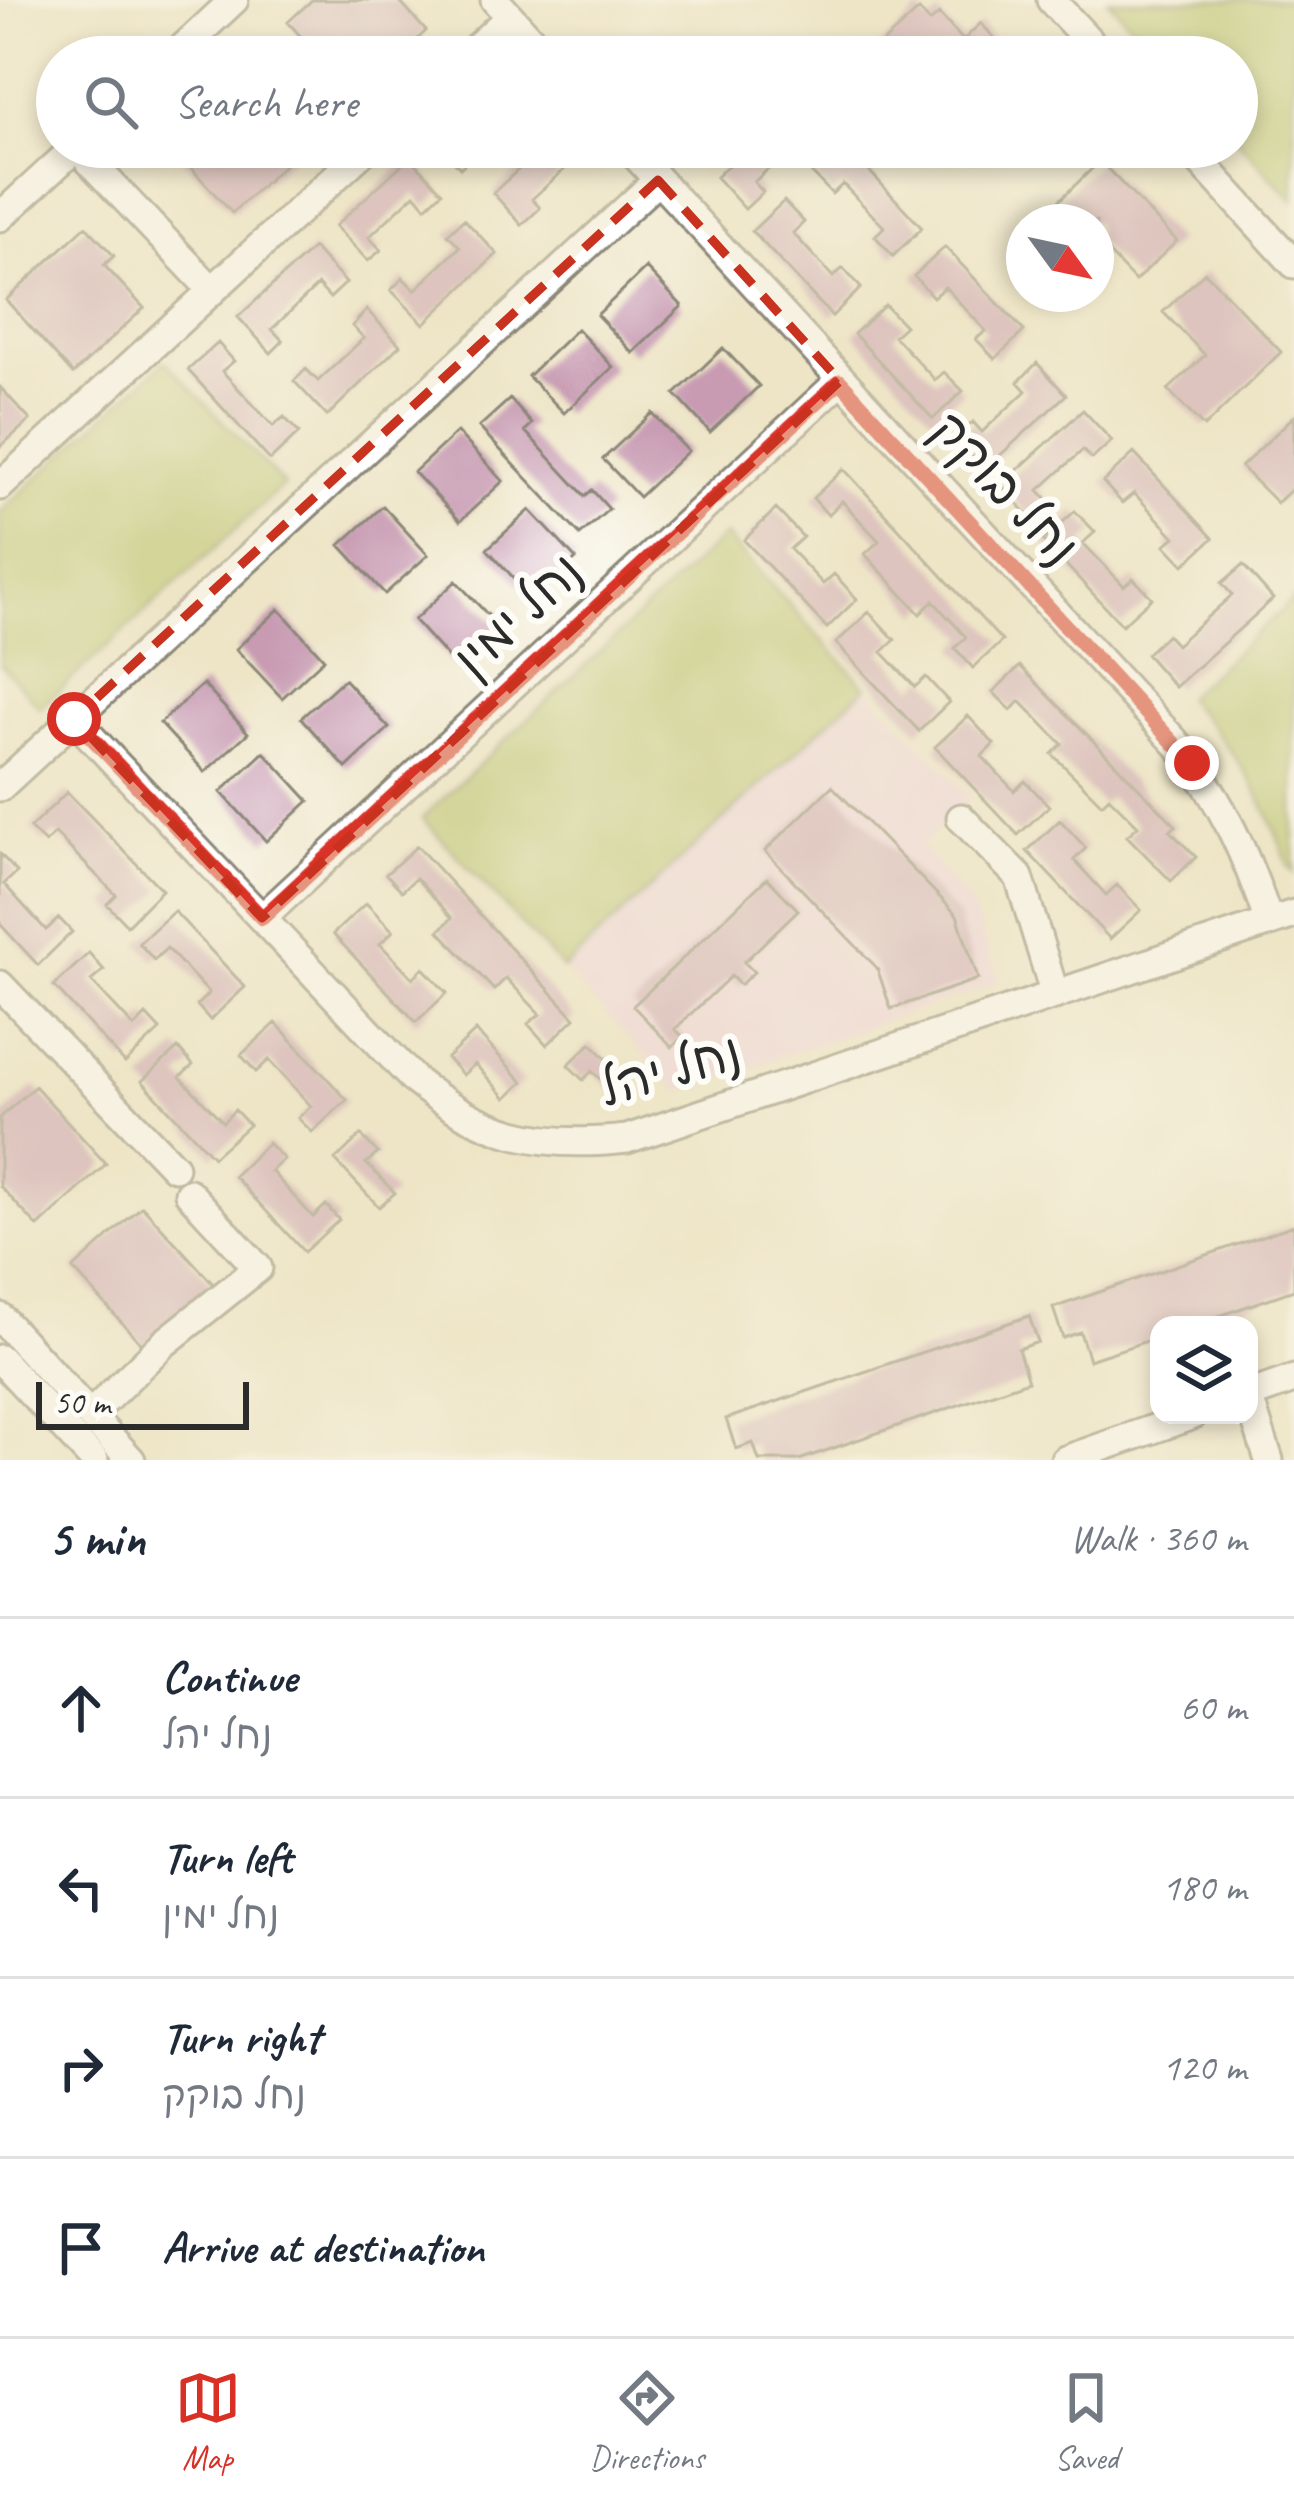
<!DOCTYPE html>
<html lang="en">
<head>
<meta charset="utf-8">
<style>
	body { margin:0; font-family:Caveat,"Playpen Sans Hebrew",sans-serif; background:#f6f6f7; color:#1f2937 }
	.controls { position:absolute; right:36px; bottom:36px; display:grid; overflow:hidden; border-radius:24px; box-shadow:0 6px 18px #0003 }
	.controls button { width:108px; height:108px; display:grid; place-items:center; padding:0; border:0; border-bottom:3px solid #e0e1e3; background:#fff; color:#1f2937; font:60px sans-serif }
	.compass { position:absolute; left:1006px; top:204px; width:108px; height:108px; border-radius:50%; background:#fff; box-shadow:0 6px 18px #0003; rotate:123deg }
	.scale { position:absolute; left:36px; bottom:30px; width:213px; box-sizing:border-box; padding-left:12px; border:6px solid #2b2b2b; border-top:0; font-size:33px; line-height:42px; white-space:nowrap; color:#2b2b2b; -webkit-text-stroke:9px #fdfcf7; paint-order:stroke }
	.stop { position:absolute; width:36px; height:36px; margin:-27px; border:9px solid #d93025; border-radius:50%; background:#fff }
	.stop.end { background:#d93025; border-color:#fff; box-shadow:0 3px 12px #0008 }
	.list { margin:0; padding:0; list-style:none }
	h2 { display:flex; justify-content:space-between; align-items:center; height:156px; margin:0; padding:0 48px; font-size:51px }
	h2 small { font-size:39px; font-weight:400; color:#747a83 }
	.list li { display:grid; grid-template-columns:78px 1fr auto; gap:36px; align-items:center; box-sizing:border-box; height:180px; padding:0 48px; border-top:3px solid #e0e1e3 }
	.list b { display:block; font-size:45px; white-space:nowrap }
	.list p { margin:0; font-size:39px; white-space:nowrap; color:#747a83 }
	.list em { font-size:39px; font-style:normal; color:#747a83 }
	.icon { flex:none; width:66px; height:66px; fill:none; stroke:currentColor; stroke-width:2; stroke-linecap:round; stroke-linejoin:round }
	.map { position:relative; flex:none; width:1294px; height:1460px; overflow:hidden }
	.search { position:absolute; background:#fff; box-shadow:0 6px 18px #0003; left:36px; right:36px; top:36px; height:132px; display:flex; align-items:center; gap:30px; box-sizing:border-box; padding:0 42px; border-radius:66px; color:#747a83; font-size:45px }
	.sheet { height:876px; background:#fff }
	nav { display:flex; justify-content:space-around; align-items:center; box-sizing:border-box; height:168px; border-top:3px solid #e0e1e3; background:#fff; font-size:33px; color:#747a83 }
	nav a { display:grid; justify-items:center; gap:6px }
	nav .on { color:#d93025 }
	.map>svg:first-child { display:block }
	.built { fill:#f1d0e3 }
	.green { fill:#b1c062; stroke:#6e7646; stroke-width:3 }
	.building { fill:#c89bb3 }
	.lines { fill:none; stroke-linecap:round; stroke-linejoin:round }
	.minor-casing { stroke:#8c8879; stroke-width:33 }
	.minor { stroke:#fff; stroke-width:27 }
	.route { stroke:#d93025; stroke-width:15 }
	.marked { fill:none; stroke:#c8321e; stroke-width:9; stroke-dasharray:24 15; stroke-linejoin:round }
	.labels { text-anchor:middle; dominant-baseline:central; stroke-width:12; stroke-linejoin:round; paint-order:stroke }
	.street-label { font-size:51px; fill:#2b2b2b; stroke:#fdfcf7 }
</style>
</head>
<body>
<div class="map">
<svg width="1294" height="1460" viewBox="0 0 1294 1460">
	<rect width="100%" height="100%" fill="#fdfcf7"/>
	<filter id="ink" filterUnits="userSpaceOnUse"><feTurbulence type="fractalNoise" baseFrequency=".00833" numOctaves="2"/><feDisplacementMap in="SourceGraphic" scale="24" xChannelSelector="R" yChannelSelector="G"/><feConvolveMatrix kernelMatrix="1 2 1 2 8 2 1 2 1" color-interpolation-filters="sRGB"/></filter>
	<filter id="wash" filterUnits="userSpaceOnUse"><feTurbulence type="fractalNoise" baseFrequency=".004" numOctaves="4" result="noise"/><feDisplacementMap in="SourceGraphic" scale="48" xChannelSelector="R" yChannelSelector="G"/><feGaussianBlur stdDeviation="2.7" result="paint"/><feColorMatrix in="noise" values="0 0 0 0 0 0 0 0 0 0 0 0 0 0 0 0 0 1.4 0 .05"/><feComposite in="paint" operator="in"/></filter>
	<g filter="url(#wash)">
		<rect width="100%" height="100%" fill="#eee5c7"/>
		<path class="built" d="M866 687 971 797 921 846 971 904 1000 982 679 1091 563 969Z"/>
		<path class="green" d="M1108 0H1294V201L1237 140V57H1161Z
			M165 361 284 485 40 708 0 664V512Z
			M725 535 866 687 563 969 422 818Z
			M1294 599V873L1288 866C1263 791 1239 756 1185 698Z"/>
		<g id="blocks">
			<path class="building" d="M312 0H398L426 31 398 57H319L288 22Z
				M919 10 930 22 939 14 963 40 981 23 1003 48 992 57H867Z
				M172 147H304L232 213Z
				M442 147H471L476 153 460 168Z
				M543 147H549L567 167 532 199 540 208 522 225 493 193Z
				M748 147H792L754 182 763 192 745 209 716 177Z
				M840 147H847L922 228 893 256 875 236 884 227 843 184 832 194 812 173Z
				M410 157 442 192 426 207 415 194 369 237 381 250 368 261 335 226Z
				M1100 161 1177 241 1135 281 1096 240V222H1037Z
				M784 201 804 222 793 233 833 277 843 268 861 288 832 316 752 231Z
				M464 219 497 254 424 324 391 290 403 278 415 290 460 247 448 234Z
				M86 226 114 256 104 265 144 308 73 374 6 300Z
				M945 247 1024 331 995 359 976 339 986 331 945 287 933 297 914 276Z
				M313 248 346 283 330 298 318 285 272 329 283 341 271 353 238 317Z
				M646 268 682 306 633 353 597 315Z
				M1205 272 1281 352 1204 427 1168 390 1205 355 1163 312Z
				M885 305 905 326 894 336 935 380 944 372 963 391 933 419 854 334Z
				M367 310 400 345 327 416 294 381 306 369 318 381 364 338 352 326Z
				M577 329 613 367 564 413 528 376Z
				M218 343 234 361 222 371 273 426 284 417 299 433 270 460 188 370Z
				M723 348 759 386 710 432 675 394Z
				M1037 363 1066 395 984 470 955 439 973 422 982 432 1026 391 1018 382Z
				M0 387 30 420 0 447Z
				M510 399 532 424 525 431 585 496 592 490 609 509 580 535 479 427Z
				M1083 410 1112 441 1092 459 1083 450 1039 490 1048 500 1030 517 1001 485Z
				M652 413 688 451 639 497 603 459Z
				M1294 416V487L1277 503 1241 467Z
				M457 432 503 481 460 521 414 472Z
				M1134 453 1213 538 1184 565 1165 545 1175 537 1134 493 1122 503 1103 482Z
				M844 469 1002 641 973 668 955 648 966 637 933 601 920 614 865 554 879 541 842 501 828 515 813 498Z
				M383 506 428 555 385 594 340 545Z
				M776 509 803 537 790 549 823 584 834 574 857 599 827 628 744 540Z
				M530 510 576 559 533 599 487 549Z
				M1075 511 1095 532 1083 543 1124 586 1133 578 1152 598 1122 625 1043 540Z
				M1243 565 1273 599 1175 687 1146 654 1167 635 1176 645 1232 595 1222 583Z
				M456 581 502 630 459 670 414 620Z
				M279 609 324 659 282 698 236 649Z
				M869 612 895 640 882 652 915 687 926 677 949 702 919 731 836 643Z
				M1020 666 1176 826 1170 831 1196 857 1171 881 1127 836 1138 826 1109 797 1102 804 1052 754 1062 744 1020 701 1011 710 993 692Z
				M344 679 389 728 346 768 301 718Z
				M203 684 248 733 205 772 160 723Z
				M968 716 994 744 982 756 1014 791 1025 781 1049 806 1018 835 935 747Z
				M264 752 309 801 266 841 221 792Z
				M832 786 957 915 978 979 891 1009 877 968 765 851Z
				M67 792 162 890 127 925 107 904 116 895 55 833 45 843 30 828Z
				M1060 820 1086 848 1074 860 1106 895 1117 885 1141 910 1110 939 1027 851Z
				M417 846 575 1018 547 1045 528 1024 540 1014 506 978 494 990 439 931 452 918 416 878 402 891 386 874Z
				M0 854 17 872 4 884 46 930 59 918 72 932 38 965 0 924Z
				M767 878 798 910 744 962 754 972 740 985 731 976 675 1029 683 1037 672 1047 633 1006Z
				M366 903 393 931 380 944 413 978 423 968 447 993 416 1022 333 934Z
				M174 911 245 987 210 1020 197 1005 209 993 167 948 154 960 139 943Z
				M89 953 104 970 91 981 134 1027 146 1015 160 1030 125 1063 54 986Z
				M276 1023 347 1100 312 1132 298 1118 311 1106 269 1060 256 1072 241 1055Z
				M476 1031 523 1082 506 1098 475 1064 463 1075 447 1058Z
				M591 1043 626 1079 613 1091 592 1071 583 1080 568 1065Z
				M178 1048 193 1065 180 1077 223 1122 235 1110 249 1125 213 1157 142 1081Z
				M35 1086 106 1164 38 1227 0 1186V1118Z
				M361 1135 378 1153 366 1163 395 1193 379 1207 335 1160Z
				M268 1143 284 1159 271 1171 313 1217 326 1205 339 1220 304 1252 234 1176Z
				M142 1206 213 1284 144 1347 73 1269Z
				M1294 1225V1290L1193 1325H1159V1337L1089 1360 1080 1332 1063 1338 1053 1308Z
				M1029 1316 1038 1342 1018 1349 1028 1381 799 1460H759L753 1443 736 1449 726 1419Z"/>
		</g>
	</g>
	<g filter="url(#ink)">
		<use href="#blocks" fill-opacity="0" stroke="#8c8879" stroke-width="3"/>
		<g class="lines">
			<defs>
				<path id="minor" d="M495 0 547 57
					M1051 0 1104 57
					M173 57 234 0
					M466 57 510 17
					M76 147 212 290
					M628 147 1179 746C1222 800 1247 857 1269 922
					M1187 147 1294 264
					M0 217 76 147
					M0 486 368 147
					M74 719 414 1080C483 1135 539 1149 627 1139L1294 914
					M0 787 658 180
					M961 818 1019 877 1055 995
					M262 918 840 381
					M0 985 174 1167
					M0 1317 131 1460
					M0 1359 94 1460
					M1249 1395 1294 1379
					M1249 1399 1269 1460
					M91 1414 163 1344 258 1268 189 1193
					M1065 1460 1193 1415"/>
			</defs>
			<use href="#minor" class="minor-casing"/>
			<use href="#minor" class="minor"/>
		</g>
	</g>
	<g class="lines" filter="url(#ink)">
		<path class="route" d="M74 719 262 918 840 381 1192 763"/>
	</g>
	<path d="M0 0H1294V1460H0ZM658 180 840 381 262 918 74 719Z" fill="#eee5c7" fill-opacity=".55" fill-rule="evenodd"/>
	<path class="marked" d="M658 180 840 381 262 918 74 719Z"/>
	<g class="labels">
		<g class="street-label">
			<text transform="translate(1005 488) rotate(47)">נחל בוקק</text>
			<text transform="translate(518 615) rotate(-43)">נחל ימין</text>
			<text transform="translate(670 1070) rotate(-16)">נחל יהל</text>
		</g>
	</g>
</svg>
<div class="controls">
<button><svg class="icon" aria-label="layers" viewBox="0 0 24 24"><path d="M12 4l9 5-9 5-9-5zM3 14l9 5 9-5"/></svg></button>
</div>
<svg class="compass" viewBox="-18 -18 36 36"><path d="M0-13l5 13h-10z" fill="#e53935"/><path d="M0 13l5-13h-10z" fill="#747a83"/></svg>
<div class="scale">50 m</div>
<div class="stop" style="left:74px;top:719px"></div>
<div class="stop end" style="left:1192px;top:763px"></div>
<div class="search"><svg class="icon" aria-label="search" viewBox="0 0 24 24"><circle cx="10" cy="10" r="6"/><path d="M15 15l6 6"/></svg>Search here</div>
</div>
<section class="sheet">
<h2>5 min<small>Walk · 360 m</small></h2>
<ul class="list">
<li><svg class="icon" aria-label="ahead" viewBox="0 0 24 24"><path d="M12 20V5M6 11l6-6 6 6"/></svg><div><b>Continue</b><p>נחל יהל</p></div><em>60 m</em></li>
<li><svg class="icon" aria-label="left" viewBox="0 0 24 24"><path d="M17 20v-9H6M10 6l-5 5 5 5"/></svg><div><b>Turn left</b><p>נחל ימין</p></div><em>180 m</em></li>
<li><svg class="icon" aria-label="right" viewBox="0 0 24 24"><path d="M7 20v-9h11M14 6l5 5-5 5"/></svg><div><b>Turn right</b><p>נחל בוקק</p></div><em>120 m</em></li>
<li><svg class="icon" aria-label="arrive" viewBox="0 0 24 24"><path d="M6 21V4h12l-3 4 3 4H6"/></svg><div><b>Arrive at destination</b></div></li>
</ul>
</section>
<nav>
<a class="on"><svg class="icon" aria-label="map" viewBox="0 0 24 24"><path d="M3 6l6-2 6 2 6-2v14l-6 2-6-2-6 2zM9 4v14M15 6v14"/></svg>Map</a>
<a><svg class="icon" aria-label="directions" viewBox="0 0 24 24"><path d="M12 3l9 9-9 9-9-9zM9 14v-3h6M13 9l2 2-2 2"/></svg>Directions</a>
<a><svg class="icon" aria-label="saved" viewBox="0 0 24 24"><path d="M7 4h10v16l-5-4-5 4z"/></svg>Saved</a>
</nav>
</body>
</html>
